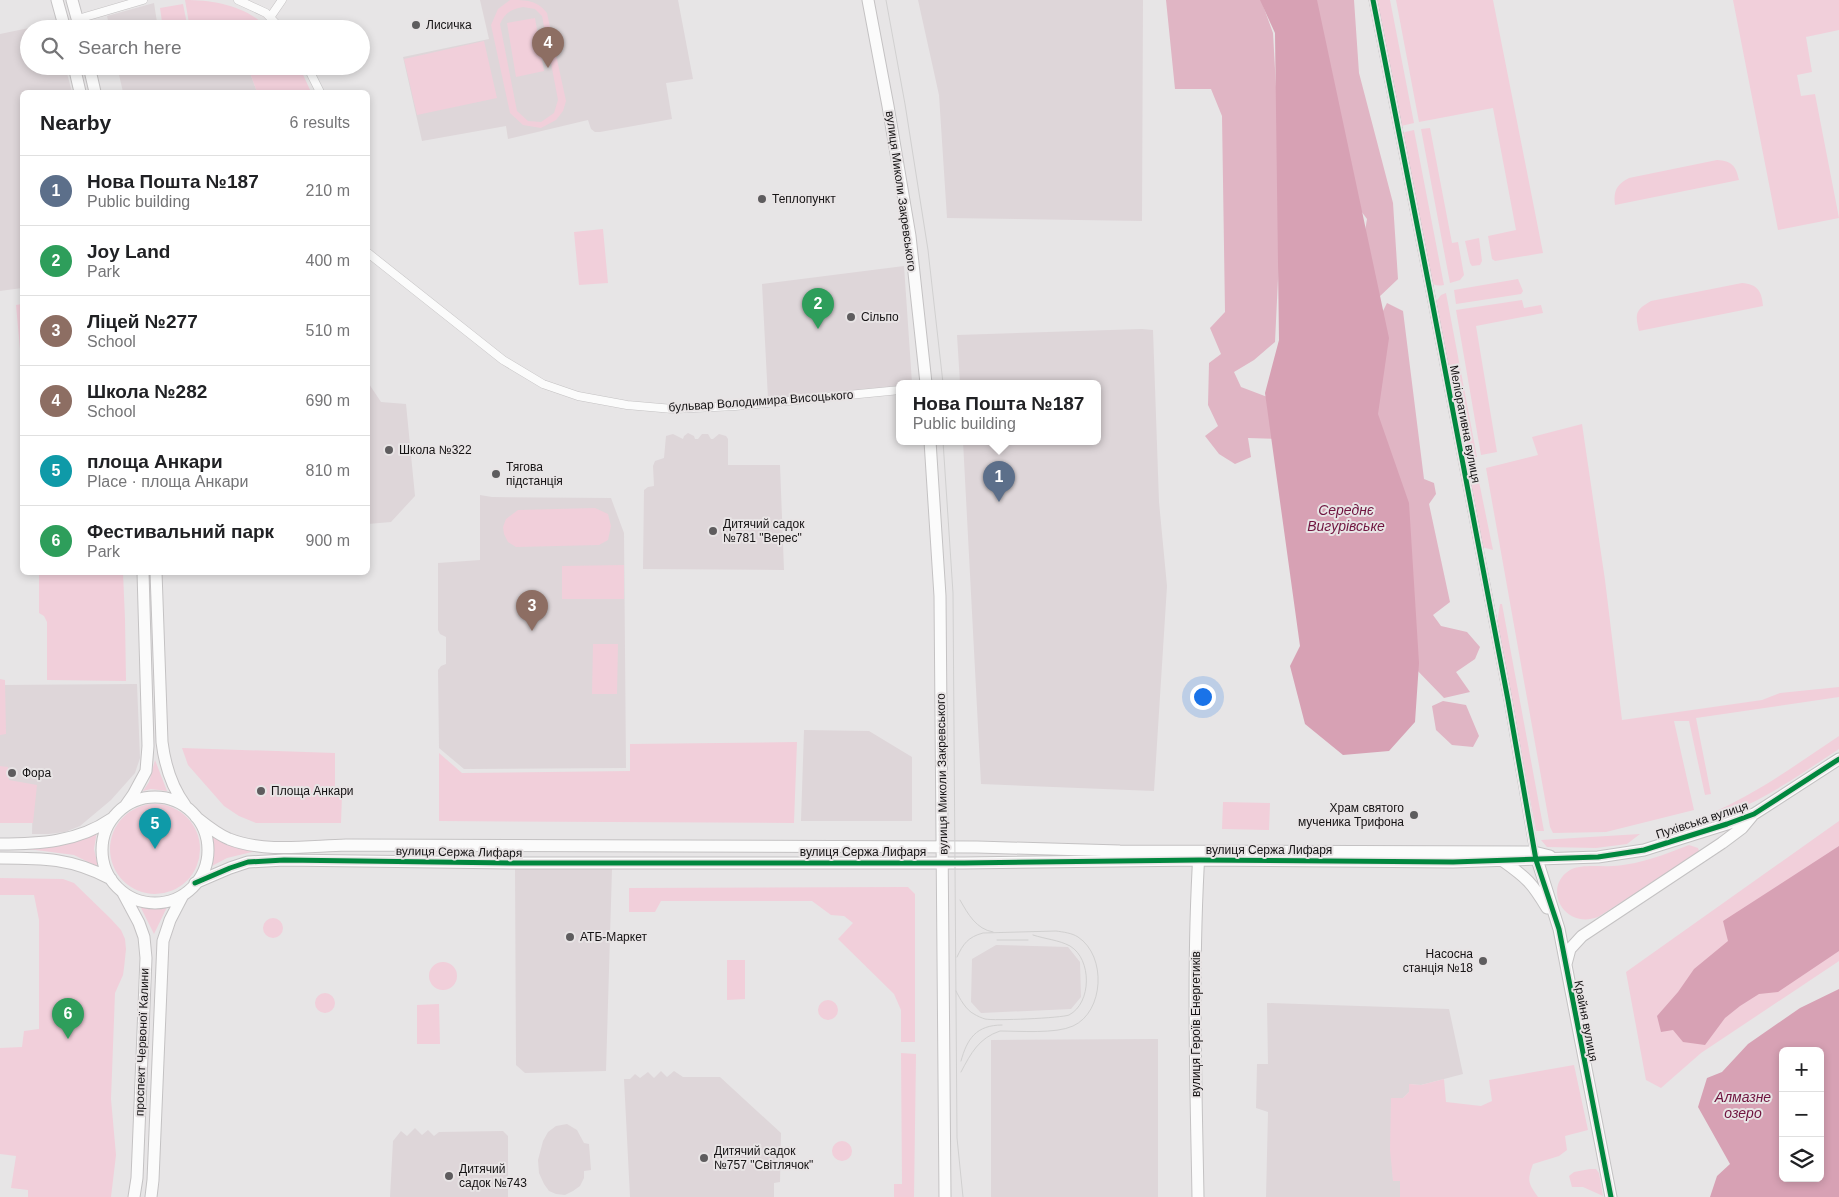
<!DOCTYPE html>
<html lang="en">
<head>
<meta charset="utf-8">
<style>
	body { margin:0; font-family:Arial,sans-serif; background:#f6f6f6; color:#202124 }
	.controls { position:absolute; right:15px; bottom:15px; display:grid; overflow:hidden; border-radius:8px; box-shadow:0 2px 8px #0003 }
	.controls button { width:45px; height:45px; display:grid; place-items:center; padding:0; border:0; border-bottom:1px solid #e0e0e0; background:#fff; color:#202124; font:25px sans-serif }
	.you { position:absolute; left:1202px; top:696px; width:18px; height:18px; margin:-12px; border:4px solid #fff; border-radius:50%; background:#1a73e8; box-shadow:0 0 0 8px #1a73e833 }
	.badge { display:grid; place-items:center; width:32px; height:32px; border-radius:50%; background:#db2777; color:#fff; font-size:16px; font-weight:700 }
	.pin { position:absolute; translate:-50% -41px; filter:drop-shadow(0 1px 2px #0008) }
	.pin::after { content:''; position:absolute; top:26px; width:18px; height:15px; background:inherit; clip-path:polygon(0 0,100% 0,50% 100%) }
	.popup { position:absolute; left:896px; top:380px; width:205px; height:65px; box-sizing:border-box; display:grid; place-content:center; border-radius:8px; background:#fff; filter:drop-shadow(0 1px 4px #0005); font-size:16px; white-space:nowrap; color:#757577 }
	.popup b { font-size:19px; color:#202124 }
	.popup::after { content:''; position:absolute; left:50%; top:100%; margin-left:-10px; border:10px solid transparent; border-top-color:#fff }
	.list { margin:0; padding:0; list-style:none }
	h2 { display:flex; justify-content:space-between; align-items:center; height:65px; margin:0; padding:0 20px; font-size:21px }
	h2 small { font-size:16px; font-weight:400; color:#757577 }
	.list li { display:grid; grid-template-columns:32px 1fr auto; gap:15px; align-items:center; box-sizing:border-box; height:70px; padding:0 20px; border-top:1px solid #e0e0e0 }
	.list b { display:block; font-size:19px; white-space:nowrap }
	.list p { margin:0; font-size:16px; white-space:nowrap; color:#757577 }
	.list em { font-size:16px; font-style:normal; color:#757577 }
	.icon { flex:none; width:28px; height:28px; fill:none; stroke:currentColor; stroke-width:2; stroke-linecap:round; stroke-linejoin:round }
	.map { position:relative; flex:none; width:1839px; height:1197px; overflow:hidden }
	.search { position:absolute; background:#fff; box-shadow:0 2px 8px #0003; left:20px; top:20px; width:350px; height:55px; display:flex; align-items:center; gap:12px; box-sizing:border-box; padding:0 18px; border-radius:28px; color:#757577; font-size:19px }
	.panel { position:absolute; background:#fff; box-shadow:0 2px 8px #0003; left:20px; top:90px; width:350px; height:485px; border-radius:8px }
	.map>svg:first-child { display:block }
	.built { fill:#ded6d9 }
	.green { fill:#f1cfda; fill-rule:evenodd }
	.forest { fill:#e0b5c4 }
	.water { fill:#d7a1b4; fill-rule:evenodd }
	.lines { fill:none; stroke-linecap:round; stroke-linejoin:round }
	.street-casing { stroke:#c4c2c3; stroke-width:9 }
	.secondary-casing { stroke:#c4c2c3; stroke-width:13 }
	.street { stroke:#fbfbfb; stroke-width:8 }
	.secondary { stroke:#fbfbfb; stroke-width:11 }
	.tram { stroke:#d1d0d0; stroke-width:1 }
	.cycleway-casing { stroke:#e8e4e5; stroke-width:8 }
	.cycleway { stroke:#00873e; stroke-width:5 }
	.poi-dot { fill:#5e5c5e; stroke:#e8e4e5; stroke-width:2 }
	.labels { text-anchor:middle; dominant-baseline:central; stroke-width:4; stroke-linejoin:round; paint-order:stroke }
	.poi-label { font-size:12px; fill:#151314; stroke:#e8e4e5; text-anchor:start }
	.street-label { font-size:12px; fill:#151314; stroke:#e8e4e5 }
	.water-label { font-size:14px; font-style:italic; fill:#6f143f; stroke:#e8e4e5 }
</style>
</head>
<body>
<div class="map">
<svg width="1839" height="1197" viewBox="0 0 1839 1197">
	<rect width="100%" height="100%" fill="#e7e5e6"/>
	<path class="built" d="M480 0H678L693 79 666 83 672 119 600 132H595L591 129 588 120 508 139 506 126 422 141 403 57 489 39Z
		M918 0H1143L1142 221 947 218 939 95Z
		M154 3 158 29H110L107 16Z
		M53 23 55 29H29V66H65L72 92H22V288L0 291V34Z
		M117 66H164L165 71 188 66H244L250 73 257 92H123Z
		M904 266 912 383H900V388L768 399 762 284Z
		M1142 329 1153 330 1159 502 1167 586 1154 791 981 784 963 441H1098V383H960L957 335Z
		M369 384 381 402 406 404 415 496 391 522 368 524V385Z
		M688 433 694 436 695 439H698L702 434H708L711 439H713L719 434 726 436 728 439V465H780L784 570 643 569 644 490 648 487 654 486 653 466 655 461 664 458 666 436 673 434 683 439 684 436Z
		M480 495 492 497 611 498 624 533 626 768 464 769 439 748 438 670 441 666 446 664V637L440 634 438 630V563L480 560Z
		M137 684 140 758 135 773 111 800 80 826 65 832 49 834H32L33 791 0 789V685Z
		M804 730 869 731 912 757V821H801Z
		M515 866 612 869 606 1071 525 1073 516 1065Z
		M996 945 1068 947 1080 962 1081 997 1071 1009 981 1013 971 1002 972 959Z
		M1267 1003 1449 1009 1463 1074 1421 1085 1409 1084V1092L1403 1098H1391L1393 1181H1400V1197H1266L1268 1112 1256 1108 1257 1064H1268Z
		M1158 1039V1197H991V1040Z
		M661 1071 667 1077 674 1071 683 1077H720L781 1133 780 1182 774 1183V1197H630L624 1079H630L635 1074 640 1078 648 1072 654 1078Z
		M567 1124 577 1130 584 1143 589 1144 591 1170 584 1171V1178L580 1186 573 1191 565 1195 556 1194 549 1191 544 1184 539 1173 538 1160 543 1141 548 1132 556 1126Z
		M415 1128 422 1135 428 1130 434 1136 439 1132 503 1131 508 1136V1197H390L393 1141 401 1131 407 1136Z"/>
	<path class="green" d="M185 0C214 0 248 6 268 29H190Z
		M510 0C526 0 537 0 547 13L566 101 563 111 556 120 541 128 523 125 510 113 491 25 498 9ZM523 7 535 9 542 16 558 100 554 113 541 122 528 121 517 111 500 24C505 13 511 9 523 7Z
		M1376 0H1390L1414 123 1401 126Z
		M1396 0H1493L1543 253 1495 261 1492 259 1488 236 1516 230 1493 108 1419 122Z
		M1733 0H1839V30L1806 37 1812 72 1797 75 1801 96 1815 94 1839 218 1778 230Z
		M183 4 188 29H163L160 8Z
		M535 18 544 71 516 77 507 23Z
		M484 41 497 98 417 115 404 59Z
		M244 66H299L311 92H257L250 73Z
		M1430 128 1452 243 1458 242 1464 275 1460 280 1450 283 1421 129Z
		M1414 130 1444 285C1438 286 1434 286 1430 281L1402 135 1405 132Z
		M1717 160C1732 161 1736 166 1739 180L1615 205C1613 191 1617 184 1629 178Z
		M603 229 608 283 579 285 574 232Z
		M1479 238 1482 261 1480 265 1472 266 1470 263 1465 241Z
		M1518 279 1523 291 1521 294 1456 304 1454 290Z
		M1742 283C1757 284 1762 291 1763 306L1639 331C1635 314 1635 310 1651 301Z
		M1446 293 1477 457H1471L1463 449 1435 303 1441 295Z
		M1522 300 1524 308 1541 305 1543 313 1476 326 1497 452 1481 455 1456 310Z
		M22 304V371L16 305Z
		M1582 424 1605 580 1622 720 1762 700 1780 693 1839 687V697L1696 718 1711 794 1705 795 1689 721H1674L1694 810 1606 832 1553 833 1550 827 1486 468 1538 455 1532 437Z
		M1476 467 1493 550 1482 547 1469 478 1471 471Z
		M595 508 608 514 611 526 608 540 599 545 516 547 508 542 504 534 503 527 506 519 518 510Z
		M624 565V599H562V566Z
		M39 573H123L125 619 126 681 47 680V622L44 616 39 613Z
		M1500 604H1502L1544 831H1536L1497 624Z
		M593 644H618L617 694H592Z
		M0 679 5 680 6 734 0 735Z
		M1839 736V749C1798 776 1759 804 1712 819L1709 814C1756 794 1797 764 1839 736Z
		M797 742 794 823 439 821V753L462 773 630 771V744Z
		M182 748 335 753V793L342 795 341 823H256L239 816 224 806 188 765Z
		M155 760 167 791 151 789 143 791 149 782Z
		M0 766 8 767 9 780 37 785 33 823H0Z
		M1223 802 1270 803 1269 830 1222 829Z
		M110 849a45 45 0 1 1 90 0a45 45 0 1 1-90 0Z
		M1839 821V961L1701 1053 1661 1088 1646 1080 1626 972Z
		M97 831 94 849 98 867 74 855 28 849Z
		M212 833 260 850 227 858 210 867 213 850Z
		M1640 834 1627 844 1596 848 1547 847 1541 840Z
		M1689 845 1698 848 1699 851 1696 855 1598 917C1563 930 1542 887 1570 870 1582 864 1599 867 1612 866 1619 866 1627 864 1635 863 1653 859 1671 852 1689 845Z
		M0 878 63 879 74 883 111 919 121 930 125 939 126 949 124 968 123 975 115 993 111 1099 116 1155 111 1197H28V1190L11 1188 16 1156 0 1154V1048L22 1047 24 1031 39 1029V920L34 895H0Z
		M908 887 915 894V1042H901V1010L894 994 838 939 853 923 844 916 831 915 812 901H661L655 912H629V888Z
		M168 905 154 934 140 906 154 907Z
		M263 928a10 10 0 1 1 20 0a10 10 0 1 1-20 0Z
		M727 960H745V999L727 1000Z
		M429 976a14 14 0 1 1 28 0a14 14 0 1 1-28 0Z
		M315 1003a10 10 0 1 1 20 0a10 10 0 1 1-20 0Z
		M818 1010a10 10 0 1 1 20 0a10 10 0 1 1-20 0Z
		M439 1004 440 1044H417V1005Z
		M901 1053 916 1054 914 1197H894V1184H902Z
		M1574 1065 1588 1130 1565 1136 1567 1150 1559 1156 1533 1164C1527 1181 1528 1183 1538 1197H1400V1181H1393L1390 1150 1391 1098H1403L1409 1092V1084L1421 1085 1444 1079 1446 1102 1481 1106 1492 1101 1489 1080Z
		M832 1151a10 10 0 1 1 20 0a10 10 0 1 1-20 0Z
		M1590 1169H1596L1599 1173 1603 1196 1583 1187H1572L1569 1176 1574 1172Z"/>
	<path class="forest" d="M1166 0H1261L1273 33 1282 195 1275 342 1254 360 1234 372 1241 387 1270 398 1276 439 1248 438 1251 457 1235 464 1219 454 1205 436 1218 426 1208 405 1209 363 1221 354 1210 328 1225 312 1222 116 1211 89H1175Z
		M1297 0H1354L1359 73 1393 203 1398 279 1378 298 1358 274 1367 219 1344 188Z
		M1387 303 1403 311 1424 479 1434 483 1436 494 1429 504 1450 602 1433 615 1441 626 1467 632 1480 647 1475 659 1456 672 1470 692 1444 698 1414 667 1369 403 1374 329Z
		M1443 701 1466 705 1479 736 1473 747 1452 745 1436 730 1432 706Z"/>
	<path class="water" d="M1260 0H1317L1389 338 1378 414 1409 503 1419 663 1415 722 1389 751 1343 755 1305 724 1290 666 1300 646 1265 393 1279 340 1275 33Z
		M1839 846V951L1778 992 1759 994 1740 1006 1725 1018 1705 1045 1683 1042 1673 1030 1661 1032 1657 1016 1678 992 1694 969 1728 941 1723 921Z
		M1839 989V1197H1710L1717 1176 1730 1164 1698 1107 1707 1078 1722 1072 1748 1044 1800 1008ZM1783 1051H1820V1178H1783Z"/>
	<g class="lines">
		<defs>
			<path id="street" d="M238 0 266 13 281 29
				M1373 0 1430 291 1508 700 1534 852
				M271 16 282 0
				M78 19 143 0
				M307 66 320 92
				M368 253 503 360 543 384 578 396 627 405 673 409 735 406 900 390"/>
			<path id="secondary" d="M57 0 65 29
				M72 0 80 29
				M868 0 888 106 910 236 926 383
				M74 66 80 92
				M89 66 95 92
				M930 441 940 596 945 1197
				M156 572 162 742C165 766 171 786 185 805
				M102 850a53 53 0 1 1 106 0a53 53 0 1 1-106 0Z
				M126 805 133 795 146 771 148 746 143 572
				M196 817C206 825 217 834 229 839 265 853 308 846 346 845L977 847 1120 851 1534 852 1550 856
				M0 844C39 844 78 842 111 819
				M1535 853 1559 929 1611 1197
				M0 858C43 858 72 858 111 879
				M1503 861C1527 878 1532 883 1547 908
				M195 883 230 868 248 862 284 860 514 863H964L1199 860 1453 862 1598 857 1644 850 1727 824 1754 814 1839 759
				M123 893 139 923 144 937 146 958 137 1178 134 1197
				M1566 964 1570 949 1582 936 1722 843 1742 828 1752 816
				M151 1197 153 1180 163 941 170 920 183 895
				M1198 1197C1196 1083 1192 967 1199 853"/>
		</defs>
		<use href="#street" class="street-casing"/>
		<use href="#secondary" class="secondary-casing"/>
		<use href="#street" class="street"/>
		<use href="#secondary" class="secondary"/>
		<path class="tram" d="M886 0 905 104 928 250 943 383
			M943 441 953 593 957 1138 963 1197
			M960 900C968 914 976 929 993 932
			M997 940H1028
			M957 957C963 944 968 937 983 933L1056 931C1063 932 1072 933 1078 937 1107 956 1104 1012 1073 1026 1056 1034 1019 1031 1000 1031 979 1038 971 1053 961 1072
			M956 991C960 999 966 1010 974 1014 977 1016 982 1018 985 1019 994 1021 1062 1018 1069 1015 1092 1003 1092 959 1070 946 1059 940 1045 939 1033 935
			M961 1061C967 1039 976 1025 1002 1025"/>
		<defs>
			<path id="cycleway" d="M1373 0 1430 291 1508 700 1536 860 1559 929 1611 1197
				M195 883 230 868 248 862 284 860 514 863H964L1199 860 1453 862 1598 857 1644 850 1727 824 1754 814 1839 759"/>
		</defs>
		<use href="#cycleway" class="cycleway-casing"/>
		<use href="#cycleway" class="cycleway"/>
	</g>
	<g class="poi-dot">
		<circle cx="416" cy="25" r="5"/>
		<circle cx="762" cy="199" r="5"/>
		<circle cx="851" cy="317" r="5"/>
		<circle cx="389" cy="450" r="5"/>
		<circle cx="496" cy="474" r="5"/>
		<circle cx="713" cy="531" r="5"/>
		<circle cx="12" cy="773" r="5"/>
		<circle cx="261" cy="791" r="5"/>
		<circle cx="1414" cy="815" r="5"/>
		<circle cx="570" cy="937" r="5"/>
		<circle cx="1483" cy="961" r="5"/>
		<circle cx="704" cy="1158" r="5"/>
		<circle cx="449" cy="1176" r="5"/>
	</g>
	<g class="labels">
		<g class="poi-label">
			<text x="426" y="25">Лисичка</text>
			<text x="772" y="199">Теплопункт</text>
			<text x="861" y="317">Сільпо</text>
			<text x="399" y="450">Школа №322</text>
			<text x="506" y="467">Тягова<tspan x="506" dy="14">пiдстанцiя</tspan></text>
			<text x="723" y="524">Дитячий садок<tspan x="723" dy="14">№781 "Верес"</tspan></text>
			<text x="22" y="773">Фора</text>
			<text x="271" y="791">Площа Анкари</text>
			<text x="1404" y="808" text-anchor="end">Храм святого<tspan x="1404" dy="14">мученика Трифона</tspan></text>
			<text x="580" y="937">АТБ-Маркет</text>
			<text x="1473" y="954" text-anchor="end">Насосна<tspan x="1473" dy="14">станція №18</tspan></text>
			<text x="714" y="1151">Дитячий садок<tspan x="714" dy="14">№757 "Світлячок"</tspan></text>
			<text x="459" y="1169">Дитячий<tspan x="459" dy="14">садок №743</tspan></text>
		</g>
		<g class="street-label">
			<text transform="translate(901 191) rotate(82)">вулиця Миколи Закревського</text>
			<text transform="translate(761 401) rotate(-4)">бульвар Володимира Висоцького</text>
			<text transform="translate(1465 424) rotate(79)">Меліоративна вулиця</text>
			<text transform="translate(942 774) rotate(-91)">вулиця Миколи Закревського</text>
			<text transform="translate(1702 820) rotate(-18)">Пухівська вулиця</text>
			<text x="1269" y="850">вулиця Сержа Лифаря</text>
			<text transform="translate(459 852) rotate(1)">вулиця Сержа Лифаря</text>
			<text x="863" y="852">вулиця Сержа Лифаря</text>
			<text transform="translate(1586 1021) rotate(79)">Крайня вулиця</text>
			<text transform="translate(1196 1024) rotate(-90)">вулиця Героїв Енергетиків</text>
			<text transform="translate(142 1042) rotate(-88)">проспект Червоної Калини</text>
		</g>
		<g class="water-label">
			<text x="1346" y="510">Середнє<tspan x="1346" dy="16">Вигурівське</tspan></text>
			<text x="1743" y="1097">Алмазне<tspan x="1743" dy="16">озеро</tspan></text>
		</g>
	</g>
</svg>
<div class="controls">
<button>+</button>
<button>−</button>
<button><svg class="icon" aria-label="layers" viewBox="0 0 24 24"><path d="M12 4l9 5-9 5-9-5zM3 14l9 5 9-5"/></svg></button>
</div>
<div class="you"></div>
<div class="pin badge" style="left:999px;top:502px;background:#5c6f8a">1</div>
<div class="popup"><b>Нова Пошта №187</b>Public building</div>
<div class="pin badge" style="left:818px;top:329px;background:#2e9e5b">2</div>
<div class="pin badge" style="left:532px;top:631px;background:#8d6e63">3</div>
<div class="pin badge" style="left:548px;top:68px;background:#8d6e63">4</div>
<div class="pin badge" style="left:155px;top:849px;background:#0f9aa8">5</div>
<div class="pin badge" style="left:68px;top:1039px;background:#2e9e5b">6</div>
<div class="search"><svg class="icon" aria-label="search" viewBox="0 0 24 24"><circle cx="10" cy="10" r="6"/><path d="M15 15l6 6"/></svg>Search here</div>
<section class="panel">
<h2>Nearby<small>6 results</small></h2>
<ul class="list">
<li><span class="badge" style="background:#5c6f8a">1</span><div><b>Нова Пошта №187</b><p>Public building</p></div><em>210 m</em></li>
<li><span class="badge" style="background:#2e9e5b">2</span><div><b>Joy Land</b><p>Park</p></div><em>400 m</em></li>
<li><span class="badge" style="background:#8d6e63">3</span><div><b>Ліцей №277</b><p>School</p></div><em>510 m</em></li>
<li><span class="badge" style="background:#8d6e63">4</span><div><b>Школа №282</b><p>School</p></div><em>690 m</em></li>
<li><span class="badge" style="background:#0f9aa8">5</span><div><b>площа Анкари</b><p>Place · площа Анкари</p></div><em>810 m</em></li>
<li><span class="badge" style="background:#2e9e5b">6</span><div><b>Фестивальний парк</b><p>Park</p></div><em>900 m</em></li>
</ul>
</section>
</div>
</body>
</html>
